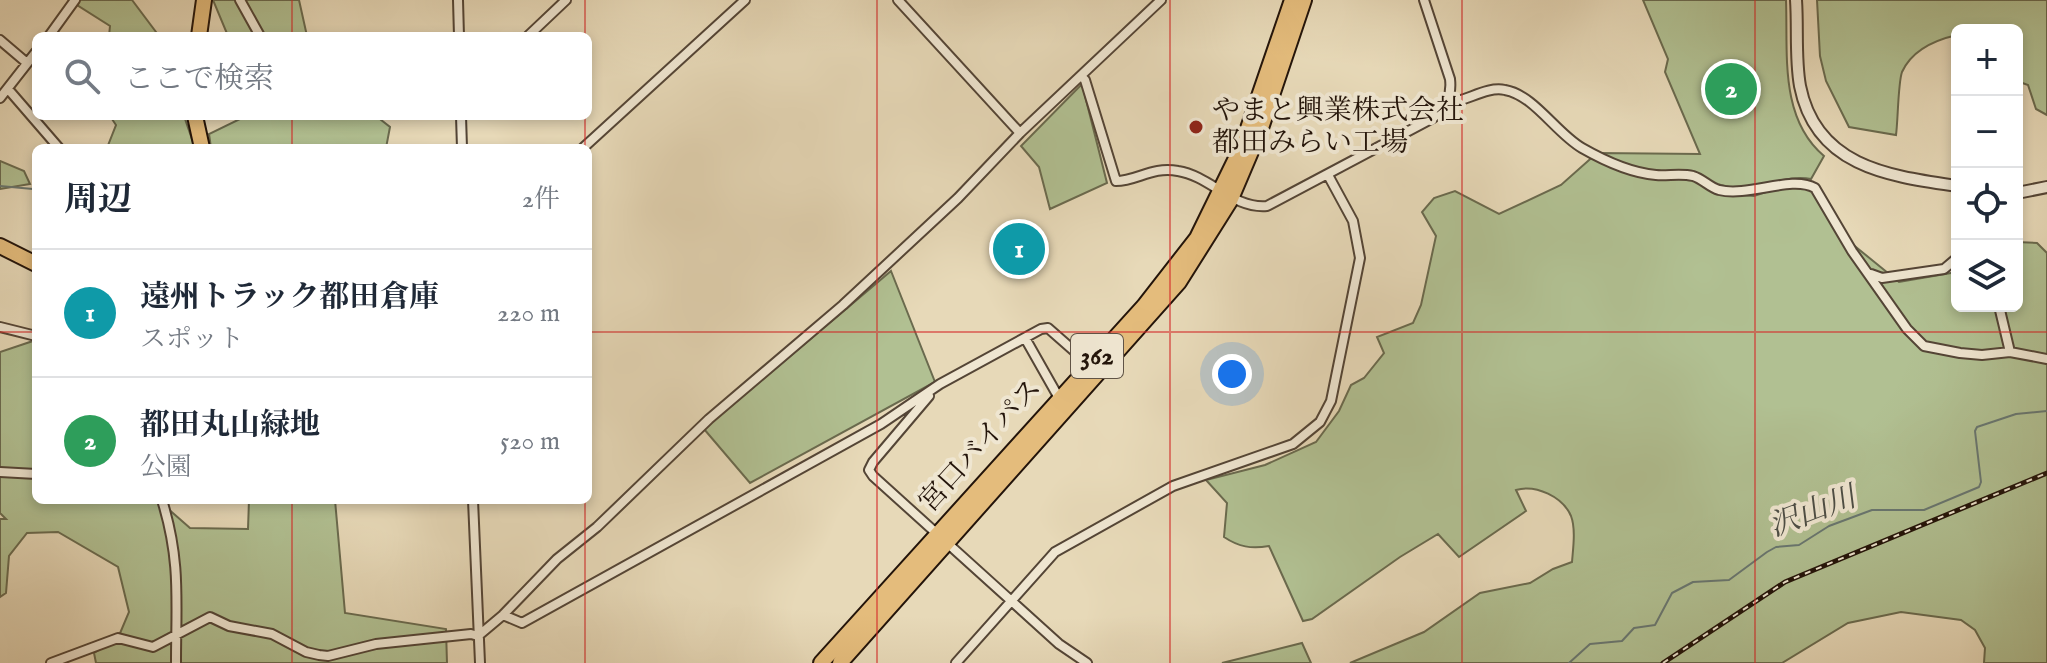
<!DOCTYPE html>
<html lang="ja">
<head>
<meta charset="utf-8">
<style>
	body { margin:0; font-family:"IM FELL English","Noto Serif JP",serif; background:#f2f2f3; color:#1f2937 }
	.controls { position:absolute; right:24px; top:24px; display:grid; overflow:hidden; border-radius:12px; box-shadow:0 4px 12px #0003 }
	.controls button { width:72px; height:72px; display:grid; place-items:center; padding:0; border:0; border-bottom:2px solid #e0e1e3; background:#fff; color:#1f2937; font:40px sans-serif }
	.you { position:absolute; left:1232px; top:374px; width:28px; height:28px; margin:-20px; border:6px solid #fff; border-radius:50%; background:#1a73e8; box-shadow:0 0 0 12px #1a73e833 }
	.badge { display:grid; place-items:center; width:52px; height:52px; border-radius:50%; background:#8f2418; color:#fff; font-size:26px; font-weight:700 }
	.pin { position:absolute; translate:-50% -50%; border:4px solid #fff; box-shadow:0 2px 8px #0006 }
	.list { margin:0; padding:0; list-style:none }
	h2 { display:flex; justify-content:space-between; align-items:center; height:104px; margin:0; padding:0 32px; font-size:34px }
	h2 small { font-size:26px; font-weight:400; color:#747a83 }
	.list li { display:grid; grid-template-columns:52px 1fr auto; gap:24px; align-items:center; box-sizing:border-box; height:128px; padding:0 32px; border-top:2px solid #e0e1e3 }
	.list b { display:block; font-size:30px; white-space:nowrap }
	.list p { margin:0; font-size:26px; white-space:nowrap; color:#747a83 }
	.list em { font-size:26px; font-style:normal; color:#747a83 }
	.icon { flex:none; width:44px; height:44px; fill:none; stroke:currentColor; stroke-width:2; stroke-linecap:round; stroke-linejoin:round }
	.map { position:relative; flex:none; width:2047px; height:663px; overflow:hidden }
	.search { position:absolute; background:#fff; box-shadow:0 4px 12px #0003; left:32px; top:32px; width:560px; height:88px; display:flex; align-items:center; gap:20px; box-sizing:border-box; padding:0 28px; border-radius:12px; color:#747a83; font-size:30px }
	.panel { position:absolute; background:#fff; box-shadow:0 4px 12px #0003; left:32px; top:144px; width:560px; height:360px; border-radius:12px }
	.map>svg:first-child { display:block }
	.green { fill:#b1c092; stroke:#6a6a4e; stroke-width:2 }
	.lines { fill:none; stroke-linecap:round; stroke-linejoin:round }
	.stream { stroke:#697771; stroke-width:2 }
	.minor-casing { stroke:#544536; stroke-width:12 }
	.tertiary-casing { stroke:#544536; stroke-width:14 }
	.trunk-casing { stroke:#23140a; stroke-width:18 }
	.minor { stroke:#efe6d1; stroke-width:8 }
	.tertiary { stroke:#efe6d1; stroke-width:10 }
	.trunk { stroke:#e4bc7c; stroke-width:14 }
	.rail-casing { stroke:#23140a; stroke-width:5 }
	.rail { stroke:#efe6d1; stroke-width:2; stroke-dasharray:6; stroke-linecap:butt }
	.grid { fill:none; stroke:#d62828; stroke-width:2; stroke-opacity:0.55 }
	.poi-dot { fill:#8f2418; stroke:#efe6d1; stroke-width:3 }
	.labels { text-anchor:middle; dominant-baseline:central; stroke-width:8; stroke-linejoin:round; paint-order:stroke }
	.shield { fill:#efe6d1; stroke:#605346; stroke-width:2 }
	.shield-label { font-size:26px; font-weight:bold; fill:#23140a }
	.poi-label { font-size:28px; fill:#23140a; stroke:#efe6d1; text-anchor:start }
	.street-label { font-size:28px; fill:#23140a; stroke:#efe6d1 }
	.water-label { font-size:30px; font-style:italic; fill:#4c4e46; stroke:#efe6d1 }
</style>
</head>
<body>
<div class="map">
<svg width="2047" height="663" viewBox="0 0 2047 663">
	<rect width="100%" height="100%" fill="#e7d9b8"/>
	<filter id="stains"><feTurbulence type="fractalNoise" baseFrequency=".0025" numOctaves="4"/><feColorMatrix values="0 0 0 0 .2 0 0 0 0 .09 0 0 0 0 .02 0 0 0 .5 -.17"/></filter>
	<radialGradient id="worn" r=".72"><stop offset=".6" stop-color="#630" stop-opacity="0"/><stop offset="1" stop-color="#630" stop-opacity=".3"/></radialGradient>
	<path class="green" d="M69 0H132L159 36H109L110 26Z
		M213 0H299L307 36H228Z
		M1643 0H1786C1788 53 1779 118 1824 156L1811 179C1783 173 1753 195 1721 185L1725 194 1754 196 1790 184 1812 187 1851 243 1899 282 1957 272V306H2017V242L2037 243 2047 253V663H1984L1985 648 1975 630 1961 620 1901 612 1848 623 1782 663H1350L1424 632 1480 593 1530 583 1553 569 1572 562C1573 549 1576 529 1571 516 1563 497 1536 484 1516 490L1526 511 1459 557 1438 534 1400 557 1312 619 1303 621 1269 546C1251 549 1239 547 1224 537L1227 503 1206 480 1265 465 1316 442 1339 411 1351 385 1364 378 1384 353 1377 337 1413 323 1421 305 1436 236 1422 212 1434 198 1455 191 1499 214 1561 185 1597 153 1700 154 1665 72 1668 59Z
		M1817 0H2047V115L2036 109 2028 85 2017 81V30H1957V35C1935 40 1912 50 1902 72 1898 83 1898 121 1896 135L1849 127 1826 81 1820 56Z
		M1082 84 1107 183 1050 209 1039 167 1021 146Z
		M110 116H184L195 148H107L116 125Z
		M246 116H376L390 127 386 148H211L209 134Z
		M0 161 24 171 30 184 0 189Z
		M891 271 935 382 750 483 704 429Z
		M36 340V500H158L190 528 248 529 249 500H335L345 613 446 629 447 663H96L94 653 118 638 129 612 118 567 58 532 27 533 9 556 6 593 0 597V519H6L0 513V352Z
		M1302 643 1311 663H1222Z"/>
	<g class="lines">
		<path class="stream" d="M0 186 33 189
			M1569 663 1590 644 1622 641 1634 628 1655 625 1672 593 1693 582 1729 580 1767 552 1776 547 1799 545 1829 526 1872 510H1924L1979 487 1981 482 1975 431 1977 427 2016 414 2047 411"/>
		<defs>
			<path id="minor" d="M240 0 260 36
				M458 0 459 36
				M898 0 1020 133
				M49 36 75 0
				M528 36 566 0
				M0 40 27 63
				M1081 76 1085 80 1116 181C1137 181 1152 166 1178 171 1210 176 1233 209 1267 206L1433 118C1446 107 1452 96 1450 79L1424 0
				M8 89 59 148
				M0 98 36 52
				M1447 103C1466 102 1486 86 1505 90 1534 95 1556 133 1582 148 1603 160 1632 173 1656 175 1668 176 1681 173 1693 176 1703 179 1709 187 1719 190 1750 197 1791 175 1815 188L1852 251 1907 329 1924 346 1960 353 1982 355 2010 352 2047 359
				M461 116 462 148
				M583 148 745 0
				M1871 274 1882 278 1944 269 1957 258
				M1999 306 2010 352
				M0 327 36 336
				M1025 338 1059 398
				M929 396 873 462 869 470 873 476 1059 644 1087 663
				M0 472 36 474
				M162 500C181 561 176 601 176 663
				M473 500 480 663
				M503 615 522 623 881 424 940 384 1041 329 1048 328 1089 364
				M51 663 118 638 153 647 210 617 229 626 272 634 306 652 319 655 328 656 376 644 471 634 478 636 503 615 557 559 597 527 709 419 843 305 958 198 1020 133 1161 0
				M956 663 1055 552 1173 486 1293 444 1320 422 1331 401 1360 258 1353 221 1328 175"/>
			<path id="tertiary" d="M1796 0C1798 28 1795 58 1800 86 1816 167 1889 176 1957 186
				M2017 193 2047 187"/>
			<path id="trunk" d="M199 36 204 0
				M195 116 202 148
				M0 246 36 264
				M821 663 1144 306 1197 238 1242 146 1292 0
				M840 663 1179 282 1230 201 1261 128 1304 0"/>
		</defs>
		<use href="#minor" class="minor-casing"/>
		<use href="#tertiary" class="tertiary-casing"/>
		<use href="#trunk" class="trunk-casing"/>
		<use href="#minor" class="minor"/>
		<use href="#tertiary" class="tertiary"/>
		<use href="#trunk" class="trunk"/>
		<defs>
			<path id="rail" d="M1663 663 1785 582 2047 473"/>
		</defs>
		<use href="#rail" class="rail-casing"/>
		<use href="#rail" class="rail"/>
	</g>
	<path class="grid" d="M292 0V36M585 0V36M877 0V663M1170 0V663M1462 0V663M1755 0V663M292 116V148M585 116V148M0 332H36M588 332H2047M292 500V663M585 500V663"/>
	<circle class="poi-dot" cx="1196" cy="127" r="8"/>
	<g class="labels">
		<rect class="shield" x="1071" y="334" width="52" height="44" rx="6"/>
		<g class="shield-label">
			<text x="1097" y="356">362</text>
		</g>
		<g class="poi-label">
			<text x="1212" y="111">やまと興業株式会社<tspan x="1212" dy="32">都田みらい工場</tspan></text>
		</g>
		<g class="street-label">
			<text transform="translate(981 446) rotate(-48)">宮口バイパス</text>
		</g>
		<g class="water-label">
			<text transform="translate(1813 513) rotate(-21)">沢山川</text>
		</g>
	</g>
	<rect width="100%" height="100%" filter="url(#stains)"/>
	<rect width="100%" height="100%" fill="url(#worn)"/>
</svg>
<div class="controls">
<button>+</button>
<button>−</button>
<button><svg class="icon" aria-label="locate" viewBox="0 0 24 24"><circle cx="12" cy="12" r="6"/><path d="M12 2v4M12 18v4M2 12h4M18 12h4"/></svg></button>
<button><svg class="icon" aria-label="layers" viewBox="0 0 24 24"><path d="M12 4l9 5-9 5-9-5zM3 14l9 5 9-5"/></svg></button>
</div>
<div class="you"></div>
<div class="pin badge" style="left:1019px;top:249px;background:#0f9aa8">1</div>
<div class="pin badge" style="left:1731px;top:89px;background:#2e9e5b">2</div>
<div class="search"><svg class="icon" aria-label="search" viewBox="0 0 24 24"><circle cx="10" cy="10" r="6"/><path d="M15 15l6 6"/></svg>ここで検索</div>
<section class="panel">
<h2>周辺<small>2件</small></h2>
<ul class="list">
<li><span class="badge" style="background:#0f9aa8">1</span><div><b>遠州トラック都田倉庫</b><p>スポット</p></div><em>220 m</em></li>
<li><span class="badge" style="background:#2e9e5b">2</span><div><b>都田丸山緑地</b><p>公園</p></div><em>520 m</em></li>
</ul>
</section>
</div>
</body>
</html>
